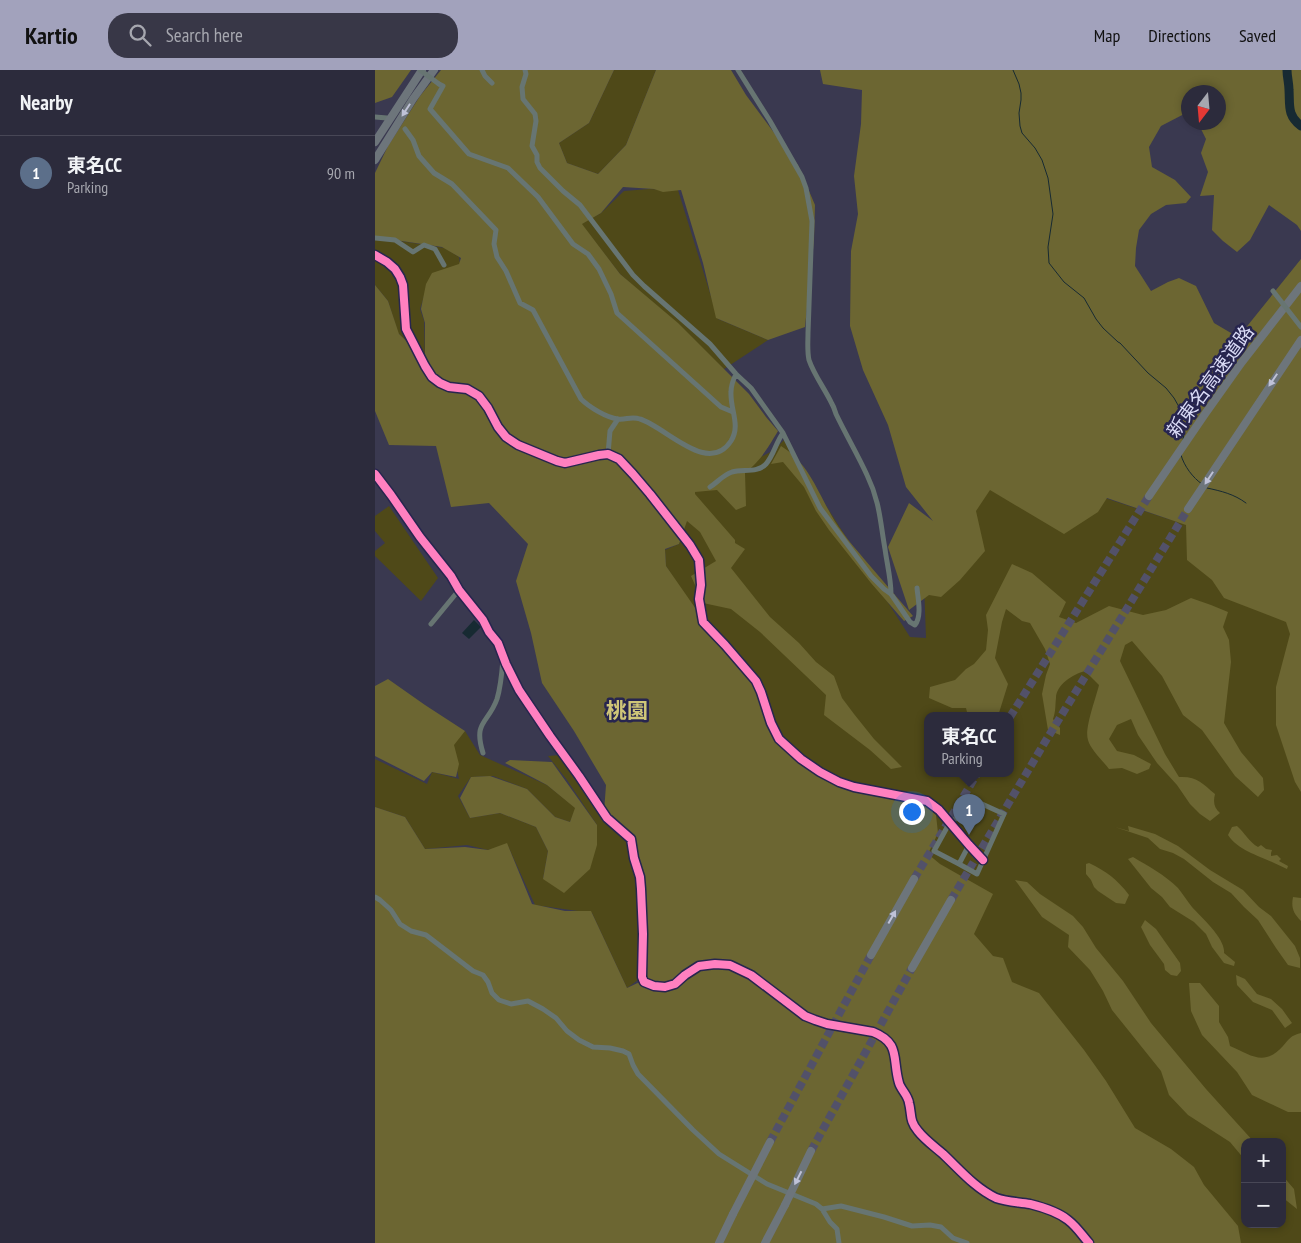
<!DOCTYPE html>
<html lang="en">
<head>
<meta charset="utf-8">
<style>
	body { margin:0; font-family:"PT Sans Narrow","Noto Sans JP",sans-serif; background:#383747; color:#f1f3f6 }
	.controls { position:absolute; right:15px; bottom:15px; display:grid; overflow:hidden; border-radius:10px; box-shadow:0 2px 8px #0003 }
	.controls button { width:45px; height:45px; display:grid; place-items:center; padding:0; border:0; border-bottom:1px solid #484756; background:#2c2b3c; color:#f1f3f6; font:25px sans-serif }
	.compass { position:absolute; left:806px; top:15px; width:45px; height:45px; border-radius:50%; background:#2c2b3c; box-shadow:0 2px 8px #0003; rotate:196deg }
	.you { position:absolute; left:536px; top:741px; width:18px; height:18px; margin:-12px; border:4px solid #fff; border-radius:50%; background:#1a73e8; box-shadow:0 0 0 8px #1a73e833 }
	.badge { display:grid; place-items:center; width:32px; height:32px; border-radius:50%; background:#a2a2bc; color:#fff; font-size:16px; font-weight:700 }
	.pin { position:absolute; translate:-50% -41px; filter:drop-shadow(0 1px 2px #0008) }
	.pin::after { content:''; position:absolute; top:26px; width:18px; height:15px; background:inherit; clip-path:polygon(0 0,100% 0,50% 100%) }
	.popup { position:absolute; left:549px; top:642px; width:90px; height:65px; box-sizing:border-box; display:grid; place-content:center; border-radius:10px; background:#2c2b3c; filter:drop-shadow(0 1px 4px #0005); font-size:16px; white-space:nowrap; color:#a6a7af }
	.popup b { font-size:19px; color:#f1f3f6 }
	.popup::after { content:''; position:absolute; left:50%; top:100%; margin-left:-10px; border:10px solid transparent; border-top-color:#2c2b3c }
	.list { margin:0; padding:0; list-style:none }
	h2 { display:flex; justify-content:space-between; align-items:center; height:65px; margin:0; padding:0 20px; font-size:21px }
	h2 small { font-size:16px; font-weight:400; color:#a6a7af }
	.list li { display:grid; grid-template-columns:32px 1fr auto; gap:15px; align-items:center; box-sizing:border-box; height:75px; padding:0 20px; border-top:1px solid #484756 }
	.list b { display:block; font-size:19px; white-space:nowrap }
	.list p { margin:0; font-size:16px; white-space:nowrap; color:#a6a7af }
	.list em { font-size:16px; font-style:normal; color:#a6a7af }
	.icon { flex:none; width:28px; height:28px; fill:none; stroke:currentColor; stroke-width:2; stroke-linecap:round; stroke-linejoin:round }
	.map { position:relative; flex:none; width:926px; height:1173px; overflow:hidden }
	header { display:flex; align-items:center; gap:30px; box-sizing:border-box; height:70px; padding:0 25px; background:#a2a2bc; color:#111 }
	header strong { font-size:24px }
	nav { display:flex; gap:28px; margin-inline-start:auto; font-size:18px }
	.search { width:350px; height:45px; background:#383747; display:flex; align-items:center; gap:12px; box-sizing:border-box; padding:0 18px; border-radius:20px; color:#a6a7af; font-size:19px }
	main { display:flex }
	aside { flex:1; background:#2c2b3c }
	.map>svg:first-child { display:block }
	.green { fill:#4f4918; fill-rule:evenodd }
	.forest { fill:#6c6632 }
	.water { fill:#172a32 }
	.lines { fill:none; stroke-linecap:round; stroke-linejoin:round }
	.stream { stroke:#172a32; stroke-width:1 }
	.river { stroke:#172a32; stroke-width:9 }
	.highway-tunnel { stroke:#525169; stroke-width:8; stroke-dasharray:8 4; stroke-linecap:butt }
	.minor { stroke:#677572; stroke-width:5 }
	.highway { stroke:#6d757b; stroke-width:8 }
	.minor-bridge { stroke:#677572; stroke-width:5 }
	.highway-bridge { stroke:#6d757b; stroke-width:8 }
	.cycleway-casing { stroke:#27254f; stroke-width:11 }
	.cycleway { stroke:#ff80c0; stroke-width:8 }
	.oneway { fill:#bfc2d7 }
	.labels { text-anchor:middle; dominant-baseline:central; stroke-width:5; stroke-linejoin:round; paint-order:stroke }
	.street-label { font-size:19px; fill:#dadbf6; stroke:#27254f }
	.quarter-label { font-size:21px; font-weight:bold; fill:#cfc678; stroke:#27254f }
</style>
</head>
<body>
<header>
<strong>Kartio</strong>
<div class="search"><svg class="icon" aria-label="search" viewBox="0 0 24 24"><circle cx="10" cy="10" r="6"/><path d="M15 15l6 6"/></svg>Search here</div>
<nav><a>Map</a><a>Directions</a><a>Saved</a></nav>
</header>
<main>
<aside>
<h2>Nearby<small></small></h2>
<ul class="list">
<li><span class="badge" style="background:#5c6f8a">1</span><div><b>東名CC</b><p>Parking</p></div><em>90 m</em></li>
</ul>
</aside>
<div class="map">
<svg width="926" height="1173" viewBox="0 0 926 1173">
	<rect width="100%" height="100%" fill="#3a3950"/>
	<path class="green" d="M239 0H281L251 75 223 104 192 93 184 73 214 53Z
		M274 119 303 120 343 249 393 270 349 299 245 204 206 154 226 143 249 121Z
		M0 167 70 178 84 187 85 194 53 214 45 239 49 251 50 290 23 263 13 231 0 215Z
		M409 370 535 567 551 568 549 513 618 410 730 428 793 449 825 456 926 544V1173H857L420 691 377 611 342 572 325 550 291 496 290 480 304 474 320 422 399 380ZM553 646H635V704H553ZM870 1072H907V1154H870Z
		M14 436 63 508 46 531 0 486V481L10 473 0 461V446Z
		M90 661 105 685 172 715 201 738 195 752 180 747 152 719 118 706 96 707 83 726 95 748 125 743 161 757 173 781 168 809 222 755 192 710 173 686 185 685 216 728 253 770 263 810 265 867 263 910 252 918 217 843 160 835 133 776 113 780 92 775 50 779 30 747 0 737V689L52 714 57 702 84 709 76 673Z"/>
	<path class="forest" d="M0 0H36L17 27 0 33Z
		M66 0H239L214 53 184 73 192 93 223 104 251 75 281 0H356L371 25 423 95 440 135 439 170 430 257 393 270 341 248 328 193 306 120 288 122 279 119 248 117 226 143 207 154 245 204 303 253 374 324 391 347 403 361C392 379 387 389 370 403L371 436 361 440 342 420 320 422V424L360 470V473L370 479 356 498 395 547 424 573 441 592 459 606 467 628 479 644 499 669 527 697 516 699 495 680 449 645 451 625 385 562 356 539 328 533 316 506 341 491 325 462 312 451 304 474 290 479 291 496 353 585 377 612 388 632 400 665 416 685 444 706 462 716 516 728 548 733 561 745 563 763 553 784 565 794 618 824 599 864 618 886 628 888 637 912 664 923 709 980 731 1011 760 1058 796 1079 819 1097 829 1115 863 1156 866 1173H0V737L30 747 50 779 90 777 113 780 132 773 157 834 190 841H216L252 918 271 909 270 855 263 789 258 768 229 742 231 715 199 661 167 613 156 563 141 511 153 474 114 433 76 437 61 376 14 375 0 341V215L13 231 24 264 50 289V253L46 239 51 214 57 203 84 194 86 188 67 177 0 167V103L13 76 45 26Z
		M445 0H926V161L922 155 894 135 875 170 862 182 848 171 837 160 839 125 825 126 833 102 826 83 831 69 825 57 824 53 844 52V22H814L813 42 786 56 774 77 777 97 800 110 816 127 811 133 791 135 776 144 764 160 761 178 760 196 776 221 793 212 804 208 821 216 839 253 856 263 865 265 926 189V722L920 712 901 655V617L915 564 911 552 849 528 837 510 812 490 811 455 732 428 723 442 689 464 615 420 601 441 610 481 585 510 566 527 554 525 534 540 513 477 534 433 558 451 531 417 513 355 488 300 475 256 476 181 483 144 479 106 486 54 487 20 448 14Z
		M406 376C439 396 446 435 468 463 475 473 483 481 490 490 506 509 522 527 538 546L529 551 496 513 454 460 441 441 429 417 408 392 396 394Z
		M637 494 657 503 691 532 684 547 701 553 734 536 768 545 791 540 816 528 836 535 853 542 848 557 854 570 856 592 849 653 866 682 888 708 889 720 883 727 860 706 827 660 808 645 787 606 757 571 750 575 745 591 790 684 804 707C822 706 827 713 840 724 838 732 839 738 845 743L835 751 825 744 815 734 802 715 782 693 763 665 756 649 742 655 734 669 742 681 759 685 776 694 774 699 762 704 747 698 734 699C729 692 715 679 713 670 709 659 721 628 724 615L710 601C698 604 681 615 681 628 680 637 681 640 678 649L685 658V665L673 660 667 624 671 605 675 594 670 579 655 553 647 551 631 539 627 552 620 588 633 614 623 646H593L591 638H577L554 628 555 617 580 610 591 599 599 594 611 580 613 560 611 545Z
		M13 609 50 635 90 661 79 675 84 694 81 707 57 702 49 711 0 686V616Z
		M135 690 177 692 222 755V775L215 799 189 823 168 809 173 781 161 757 125 743 95 748 85 728 96 707 115 706 152 719 180 747 195 752 200 738 172 715 130 693Z
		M753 756 780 764 803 776 835 800 868 820 884 837 896 846 920 876 925 888V898L913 895 901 878 883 850 869 837 856 823 838 812 809 789 798 783 785 779 773 768 740 757 754 761Z
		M862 756C870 763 874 772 883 777L886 775 891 779 897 780 896 783V786L902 785 906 789 904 791 913 796 912 799C907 797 902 794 897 792 882 785 863 780 853 765L857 757Z
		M758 787C773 796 790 805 803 818 808 824 812 831 817 837 826 847 851 869 849 883L860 892 859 896 849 893 837 877 831 864 819 852 795 837 787 827 776 818 753 789Z
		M714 793C731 801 742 809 754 825L750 834 741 833 723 821 719 817 716 810 711 804V794Z
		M640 810 652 812 665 824 698 846 708 857 721 878 748 911 776 953 831 1019 879 1072H870V1090L855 1072 813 1045 794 1025 786 1001 737 940 728 921 715 900 693 877 694 865 667 847Z
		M918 827 926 828V851C918 843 916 837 918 827Z
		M770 850 781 859 805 893 806 901 802 906 796 905 790 900 789 894 775 875 766 857Z
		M861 905 870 909 882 924 896 929 907 939 917 953 910 958 897 940 878 932 862 915Z
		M814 913H825L844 936V952L853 967 855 976C876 985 889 997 908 976 915 968 915 966 926 963V1042H913L877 1025 862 1002 827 965 816 941Z
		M907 1105 919 1119 922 1139 907 1127Z"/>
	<path class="water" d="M99 550 106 557 94 569 87 563Z"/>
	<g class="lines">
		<path class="stream" d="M638 0 644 14 646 23V30L644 43 645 56 647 63 660 78 667 90 673 108 678 144 673 177 674 193 689 212 709 228 721 249 728 258 743 272 745 273 773 303 791 318 799 328 812 351 808 369
			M806 385C809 396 818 408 827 414
			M832 418C846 421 859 424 871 433"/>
		<path class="river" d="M912 0C912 7 914 13 914 20 915 36 912 45 926 56"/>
		<path class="highway-tunnel" d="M635 647 774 426
			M539 809 602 704
			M576 830 670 672 813 439
			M395 1072 496 885
			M436 1081 537 898"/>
		<path class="minor" d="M107 0 110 6 117 13
			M150 0 151 4 147 17 148 29 160 44 161 51 157 76 162 85V92L165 98 188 121 205 135 258 205 269 216 335 274 361 304 376 318 408 363 445 438 496 506 509 519 516 524 535 552 540 555C547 546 543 529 542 518
			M363 0 395 51 427 107 431 118 437 151 433 263C433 272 432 281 434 290 439 305 450 319 457 334 459 337 460 341 461 344 471 365 483 385 492 405 505 432 505 451 510 479 512 494 516 509 516 524
			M64 14 68 16 55 39 94 84 133 98 163 127 198 174 213 184 224 199 236 224 242 243 346 337 358 342
			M0 47 12 48
			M30 59 38 70 44 86 59 103 77 114 121 160 119 174 122 187 131 201 145 233 158 240 206 329C214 337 232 348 243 349 251 350 256 346 265 349 291 357 333 406 356 371 366 355 355 340 356 322 356 316 358 310 361 304
			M0 168 20 170 38 182 49 175 60 179 69 195
			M0 185 12 192 20 199 25 207 28 215 31 259 50 296 57 307 65 313 74 317 92 319 104 326 113 338 123 357 131 367 143 375 182 391 190 393 224 385 233 384 244 389 258 404 275 424 315 475 324 490 326 515 324 529 328 552 350 575 381 611 386 622 396 653 404 669 426 689 445 702 464 712 479 717 552 731 564 740 594 775 608 790
			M233 384 235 361 243 349
			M0 404 16 425 45 467 76 506 84 520 108 550 114 562 123 573 131 594 144 620 175 666 204 706 232 748 256 769 259 788 265 807 266 819 268 864 267 907 269 912 279 916 290 917 300 914 310 905 324 896 340 894 355 895 376 905 430 946 440 950 452 954 498 962C526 973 517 989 524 1013 526 1020 533 1025 534 1033 537 1044 534 1051 543 1061 550 1070 560 1077 568 1084 585 1100 600 1118 621 1128 632 1132 644 1132 655 1134 667 1137 683 1142 693 1150 702 1157 707 1165 714 1173
			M335 417C343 412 348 405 357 402 368 399 383 403 391 394 399 385 401 372 408 363
			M56 554 84 520
			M108 683C98 651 113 654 122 629 126 616 127 602 128 589
			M584 794 602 804 629 744 607 734 575 752 559 781 584 794 594 775
			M0 827 5 830 16 840 25 854 36 861 51 865 98 901 108 905 113 912 117 923 124 930 136 934 153 931 168 939 181 948 192 961 204 970 218 977 235 978 248 981 254 984 258 995 263 1004 318 1060 344 1084 392 1114 441 1134 447 1139 455 1152 462 1159 464 1173
			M447 1139 466 1136 509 1147 537 1156 555 1155 566 1157 578 1168 592 1173"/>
		<path class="highway" d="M0 72 47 0
			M0 90 38 29 59 0
			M774 426 830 344 867 292 926 216
			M813 439 926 270
			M496 885 539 809
			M537 898 576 830
			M344 1173 358 1144
			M390 1173 410 1135"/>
		<path class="minor-bridge" d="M45 0 64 14
			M898 221 926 257"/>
		<path class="highway-bridge" d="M410 1135 436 1081
			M358 1144 395 1072"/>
		<defs>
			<path id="cycleway" d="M0 185 12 192 20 199 25 207 28 215 31 259 50 296 57 307 65 313 74 317 92 319 104 326 113 338 123 357 131 367 143 375 182 391 190 393 224 385 233 384 244 389 258 404 275 424 315 475 324 490 326 515 324 529 328 552 350 575 381 611 386 622 396 653 404 669 426 689 445 702 464 712 479 717 552 731 564 740 594 775 608 790
				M0 404 16 425 45 467 76 506 84 520 108 550 114 562 123 573 131 594 144 620 175 666 204 706 232 748 256 769 259 788 265 807 266 819 268 864 267 907 269 912 279 916 290 917 300 914 310 905 324 896 340 894 355 895 376 905 430 946 440 950 452 954 498 962C526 973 517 989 524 1013 526 1020 533 1025 534 1033 537 1044 534 1051 543 1061 550 1070 560 1077 568 1084 585 1100 600 1118 621 1128 632 1132 644 1132 655 1134 667 1137 683 1142 693 1150 702 1157 707 1165 714 1173"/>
		</defs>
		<use href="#cycleway" class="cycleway-casing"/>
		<use href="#cycleway" class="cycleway"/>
	</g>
	<defs><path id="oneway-solid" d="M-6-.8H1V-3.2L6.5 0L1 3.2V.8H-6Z" transform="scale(1.25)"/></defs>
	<g class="oneway">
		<use href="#oneway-solid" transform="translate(31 40) rotate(123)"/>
		<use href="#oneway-solid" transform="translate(898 310) rotate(124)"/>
		<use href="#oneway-solid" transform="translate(834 408) rotate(123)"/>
		<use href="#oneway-solid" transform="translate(517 847) rotate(-61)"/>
		<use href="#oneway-solid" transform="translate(423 1108) rotate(117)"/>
	</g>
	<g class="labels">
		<g class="street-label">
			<text transform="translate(835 311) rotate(-54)">新東名高速道路</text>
		</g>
		<g class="quarter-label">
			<text x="252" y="640">桃園</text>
		</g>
	</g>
</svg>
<div class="controls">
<button>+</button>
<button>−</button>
</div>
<svg class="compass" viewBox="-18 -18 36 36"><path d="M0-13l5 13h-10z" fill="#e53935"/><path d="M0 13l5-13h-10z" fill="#a6a7af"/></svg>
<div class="you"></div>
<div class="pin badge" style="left:594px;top:765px;background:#5c6f8a">1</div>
<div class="popup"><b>東名CC</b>Parking</div>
</div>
</main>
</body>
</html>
